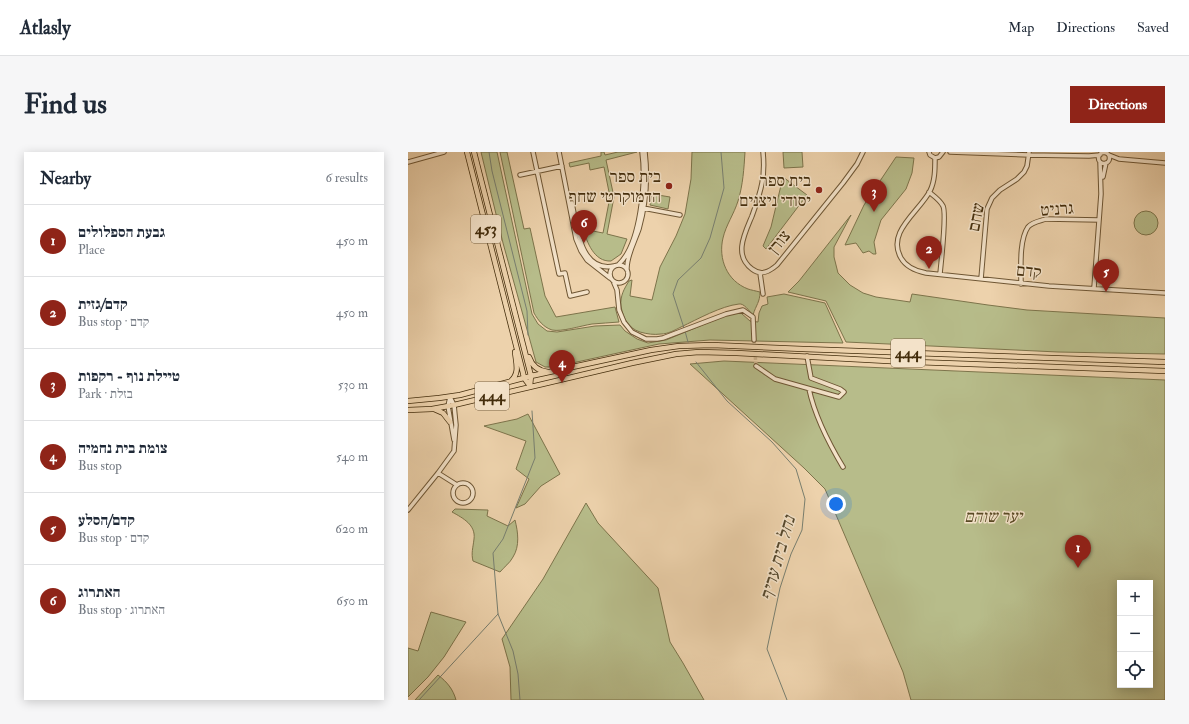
<!DOCTYPE html>
<html lang="en">
<head>
<meta charset="utf-8">
<style>
	body { margin:0; font-family:"IM FELL Double Pica","Frank Ruhl Libre",serif; background:#f6f6f7; color:#1f2937 }
	.controls { position:absolute; right:12px; bottom:12px; display:grid; overflow:hidden; border-radius:0px; box-shadow:0 2px 10px #0003 }
	.controls button { width:36px; height:36px; display:grid; place-items:center; padding:0; border:0; border-bottom:1px solid #e0e1e3; background:#fff; color:#1f2937; font:20px sans-serif }
	.you { position:absolute; left:428px; top:352px; width:14px; height:14px; margin:-10px; border:3px solid #fff; border-radius:50%; background:#1a73e8; box-shadow:0 0 0 6px #1a73e833 }
	.badge { display:grid; place-items:center; width:26px; height:26px; border-radius:50%; background:#8f2418; color:#fff; font-size:13px; font-weight:700 }
	.pin { position:absolute; translate:-50% -33px; filter:drop-shadow(0 1px 2px #0008) }
	.pin::after { content:''; position:absolute; top:21px; width:14px; height:12px; background:inherit; clip-path:polygon(0 0,100% 0,50% 100%) }
	.list { margin:0; padding:0; list-style:none }
	h2 { display:flex; justify-content:space-between; align-items:center; height:52px; margin:0; padding:0 16px; font-size:17px }
	h2 small { font-size:13px; font-weight:400; color:#747a83 }
	.list li { display:grid; grid-template-columns:26px 1fr auto; gap:12px; align-items:center; box-sizing:border-box; height:72px; padding:0 16px; border-top:1px solid #e0e1e3 }
	.list b { display:block; font-size:15px; white-space:nowrap }
	.list p { margin:0; font-size:13px; white-space:nowrap; color:#747a83 }
	.list em { font-size:13px; font-style:normal; color:#747a83 }
	.icon { flex:none; width:22px; height:22px; fill:none; stroke:currentColor; stroke-width:2; stroke-linecap:round; stroke-linejoin:round }
	.map { position:relative; flex:none; width:757px; height:548px; overflow:hidden; border-radius:0px }
	header { display:flex; align-items:center; gap:24px; box-sizing:border-box; height:56px; padding:0 20px; background:#fff; border-bottom:1px solid #e0e1e3 }
	header strong { font-size:19px }
	nav { display:flex; gap:22px; margin-inline-start:auto; font-size:14px }
	.intro { display:flex; align-items:center; justify-content:space-between; box-sizing:border-box; height:96px; padding:0 24px }
	h1 { margin:0; font-size:28px }
	.button { padding:10px 18px; border-radius:0px; background:#8f2418; color:#fff; font-size:14px; font-weight:700 }
	main { display:flex; gap:24px; padding:0 24px }
	aside { flex:1; background:#fff; border-radius:0px; box-shadow:0 2px 10px #0003 }
	.map>svg:first-child { display:block }
	.green { fill:#b7bc8a; stroke:#7d744b; fill-rule:evenodd }
	.lines { fill:none; stroke-linecap:round; stroke-linejoin:round }
	.stream { stroke:#787f70; stroke-width:1 }
	.minor-tunnel { stroke:#cbb18c; stroke-width:3.5; stroke-dasharray:3.5 2; stroke-linecap:butt }
	.minor-casing { stroke:#6e5634; stroke-width:5.5 }
	.major-casing { stroke:#432d0c; stroke-width:6 }
	.minor { stroke:#f3e2c9; stroke-width:3.5 }
	.major { stroke:#edd2ac; stroke-width:4.5 }
	.poi-dot { fill:#8f2418; stroke:#f3e2c9; stroke-width:1.5 }
	.labels { text-anchor:middle; dominant-baseline:central; stroke-width:3; stroke-linejoin:round; paint-order:stroke }
	.shield { fill:#f3e2c9; stroke:#786345; stroke-width:1 }
	.shield-label { font-size:16px; font-weight:bold; fill:#432d0c }
	.poi-label { font-size:17px; fill:#432d0c; stroke:#f3e2c9; text-anchor:end }
	.street-label { font-size:17px; fill:#432d0c; stroke:#f3e2c9 }
	.park-label { font-size:17px; font-style:italic; fill:#5a4a25; stroke:#f3e2c9 }
	.water-label { font-size:18px; font-style:italic; fill:#55482d; stroke:#f3e2c9 }
</style>
</head>
<body>
<header>
<strong>Atlasly</strong>
<nav><a>Map</a><a>Directions</a><a>Saved</a></nav>
</header>
<div class="intro"><h1>Find us</h1><a class="button">Directions</a></div>
<main>
<aside>
<h2>Nearby<small>6 results</small></h2>
<ul class="list">
<li><span class="badge">1</span><div><b>גבעת הספלולים</b><p>Place</p></div><em>450 m</em></li>
<li><span class="badge">2</span><div><b>קדם/גזית</b><p>Bus stop · קדם</p></div><em>450 m</em></li>
<li><span class="badge">3</span><div><b>טיילת נוף - רקפות</b><p>Park · בזלת</p></div><em>530 m</em></li>
<li><span class="badge">4</span><div><b>צומת בית נחמיה</b><p>Bus stop</p></div><em>540 m</em></li>
<li><span class="badge">5</span><div><b>קדם/הסלע</b><p>Bus stop · קדם</p></div><em>620 m</em></li>
<li><span class="badge">6</span><div><b>האתרוג</b><p>Bus stop · האתרוג</p></div><em>650 m</em></li>
</ul>
</aside>
<div class="map">
<svg width="757" height="548" viewBox="0 0 757 548">
	<rect width="100%" height="100%" fill="#edd2ac"/>
	<filter id="stains"><feTurbulence type="fractalNoise" baseFrequency=".005" numOctaves="4"/><feColorMatrix values="0 0 0 0 .2 0 0 0 0 .09 0 0 0 0 .02 0 0 0 .5 -.17"/></filter>
	<radialGradient id="worn" r=".72"><stop offset=".6" stop-color="#630" stop-opacity="0"/><stop offset="1" stop-color="#630" stop-opacity=".3"/></radialGradient>
	<path class="green" d="M73 0H89L124 162 130 172 139 179 149 180 187 174 212 173 217 179 229 187 240 191 258 188 326 160 333 161 342 169 350 170 351 161 354 154 360 152 359 145 376 142 417 151 435 191 302 188 251 192 146 215H137L128 210 95 91Z
		M92 0H99L116 77 122 76 137 144 148 165 207 155 211 170C202 171 193 171 184 172 172 174 154 180 144 178 135 175 130 168 126 161Z
		M193 0H196L197 3 210 0H229L198 8 206 45 199 82 219 87 213 102 203 109C186 110 179 90 175 77L195 81 202 45 196 15 182 18 181 11 162 15 161 11 193 4Z
		M284 0H337C336 16 335 33 330 49 326 62 318 73 315 86 310 107 319 129 340 137 343 138 348 139 352 140 352 150 348 153 345 163 341 159 336 151 331 152 313 154 290 167 273 175 267 178 260 182 253 182 246 183 239 182 232 180 220 176 215 166 213 154 212 144 216 137 221 129L224 128 222 144 244 148 252 115 268 84 277 62 283 27Z
		M375 0H394L395 15 376 16Z
		M488 5 506 6 504 21 498 37 473 68 466 90 468 102H465L461 99 455 101 448 91 437 93 456 53Z
		M375 25 399 43 358 97 355 94 363 75Z
		M244 42 262 45 260 57 242 53Z
		M726 71a12 12 0 1 1 24 0a12 12 0 1 1-24 0Z
		M443 63 426 95V105L430 121 442 133 455 141 468 145 502 150 504 142 580 153 619 158 757 166V202L650 200 438 190 418 149 380 140 391 129Z
		M316 209 757 228V548H503L495 520 417 337 396 316 282 212ZM712 431H742V533H712Z
		M120 262 152 322 133 334 117 352 108 356 121 327 108 317 118 289 76 274 109 267Z
		M178 351 190 371 250 436 262 490 275 511 296 548H103L102 515 94 487 135 427Z
		M47 357 80 358 79 364 100 374 107 368C110 380 112 394 105 405 102 411 96 415 92 420L65 409C63 401 65 396 66 387 68 373 55 366 44 360Z
		M23 460 58 470 36 505 20 525 0 545V496L10 499Z
		M30 523C39 530 45 537 48 548H7Z"/>
	<g class="lines">
		<path class="stream" d="M81 0 84 19 119 159 120 183
			M276 176 265 142 270 128 293 106 302 86 316 36 313 0
			M277 179 280 190
			M288 210 319 249 364 290 388 317 397 347 394 378 383 402 372 436 359 497 379 548
			M11 548 90 462
			M112 548 110 522 105 499 90 462 85 401 95 387 127 306 124 259"/>
		<path class="minor-tunnel" d="M346 188 348 214"/>
		<defs>
			<path id="minor" d="M125 0 151 122 157 121 162 144 179 140
				M151 0 168 87 173 99 179 108 202 126
				M355 0C356 10 356 21 354 31 352 42 348 53 344 64 337 81 325 103 344 117 353 124 361 120 369 113L435 31 449 12 455 0
				M521 0 522 3 527 6 531 5 535 0
				M542 0 621 3 681 4 692 3
				M690.5 6a5.5 5.5 0 1 1 11 0a5.5 5.5 0 1 1-11 0Z
				M701 3 711 7 757 11
				M527 6C527 17 527 29 522 39 511 60 478 80 493 106 498 115 508 119 518 121L641 134 757 141
				M0 10 36 0
				M112 23 154 14
				M695 25 698 11
				M521 40C526 44 532 48 535 54 539 62 533 110 532 122
				M164 51C169 74 172 121 206 114
				M235 56 272 63
				M202 122a9 9 0 1 1 18 0a9 9 0 1 1-18 0Z
				M210 113C233 93 238 29 234 0
				M219 118C218 105 227 89 231 77 238 52 240 26 237 0
				M352 121 355 142
				M573 127 579 57 584 46 592 38 609 27 616 20 619 14 621 0
				M206 131 209 138 211 158 216 170 224 180 238 187H249L255 186 318 162 335 158 345 165 346 188
				M613 132C613 116 611 88 620 75 624 70 632 69 638 67L691 68
				M686 136 693 42 692 10
				M348 214 367 227 431 245 436 240 432 237 403 226 399 204
				M401 237C407 265 420 290 435 315
				M42 245 40 254 46 288
				M30 321 49 333
				M45 341a10 10 0 1 1 20 0a10 10 0 1 1-20 0Z
				M0 358 30 321 46 299 48 273 46 253 42 245"/>
			<path id="major" d="M59 0 115 221 116 226 122 234
				M66 0 123 224 122 234
				M121 205C124 214 130 219 140 220
				M103 229C112 221 108 211 107 200
				M0 249 31 246 52 243 123 224 243 198 271 194 304 193 395 197 757 210
				M26 257 35 261 42 270
				M0 258 24 257 46 253 224 211 268 202 291 200 329 201 480 209 757 219"/>
		</defs>
		<use href="#minor" class="minor-casing"/>
		<use href="#major" class="major-casing"/>
		<use href="#minor" class="minor"/>
		<use href="#major" class="major"/>
	</g>
	<g class="poi-dot">
		<circle cx="261" cy="34" r="4"/>
		<circle cx="411" cy="38" r="4"/>
	</g>
	<g class="labels">
		<g class="shield">
			<rect x="63" y="63" width="30" height="28" rx="3"/>
			<rect x="483" y="187" width="34" height="28" rx="3"/>
			<rect x="67" y="230" width="34" height="28" rx="3"/>
		</g>
		<g class="shield-label">
			<text x="78" y="77">453</text>
			<text x="500" y="201">444</text>
			<text x="84" y="244">444</text>
		</g>
		<g class="poi-label">
			<text x="253" y="24">בית ספר<tspan x="253" dy="20">הדמוקרטי שחף</tspan></text>
			<text x="403" y="28">בית ספר<tspan x="403" dy="20">יסודי ניצנים</tspan></text>
		</g>
		<g class="street-label">
			<text transform="translate(649 57) rotate(-4)">גרניט</text>
			<text transform="translate(568 65) rotate(-79)">שחם</text>
			<text transform="translate(371 90) rotate(-51)">צורן</text>
			<text transform="translate(621 119) rotate(6)">קדם</text>
		</g>
		<g class="park-label">
			<text x="585" y="364">יער שוהם</text>
		</g>
		<g class="water-label">
			<text transform="translate(370 406) rotate(-74)">נחל בית עריף</text>
		</g>
	</g>
	<rect width="100%" height="100%" filter="url(#stains)"/>
	<rect width="100%" height="100%" fill="url(#worn)"/>
</svg>
<div class="controls">
<button>+</button>
<button>−</button>
<button><svg class="icon" aria-label="locate" viewBox="0 0 24 24"><circle cx="12" cy="12" r="6"/><path d="M12 2v4M12 18v4M2 12h4M18 12h4"/></svg></button>
</div>
<div class="you"></div>
<div class="pin badge" style="left:670px;top:416px">1</div>
<div class="pin badge" style="left:521px;top:117px">2</div>
<div class="pin badge" style="left:466px;top:60px">3</div>
<div class="pin badge" style="left:154px;top:231px">4</div>
<div class="pin badge" style="left:698px;top:140px">5</div>
<div class="pin badge" style="left:176px;top:91px">6</div>
</div>
</main>
</body>
</html>
